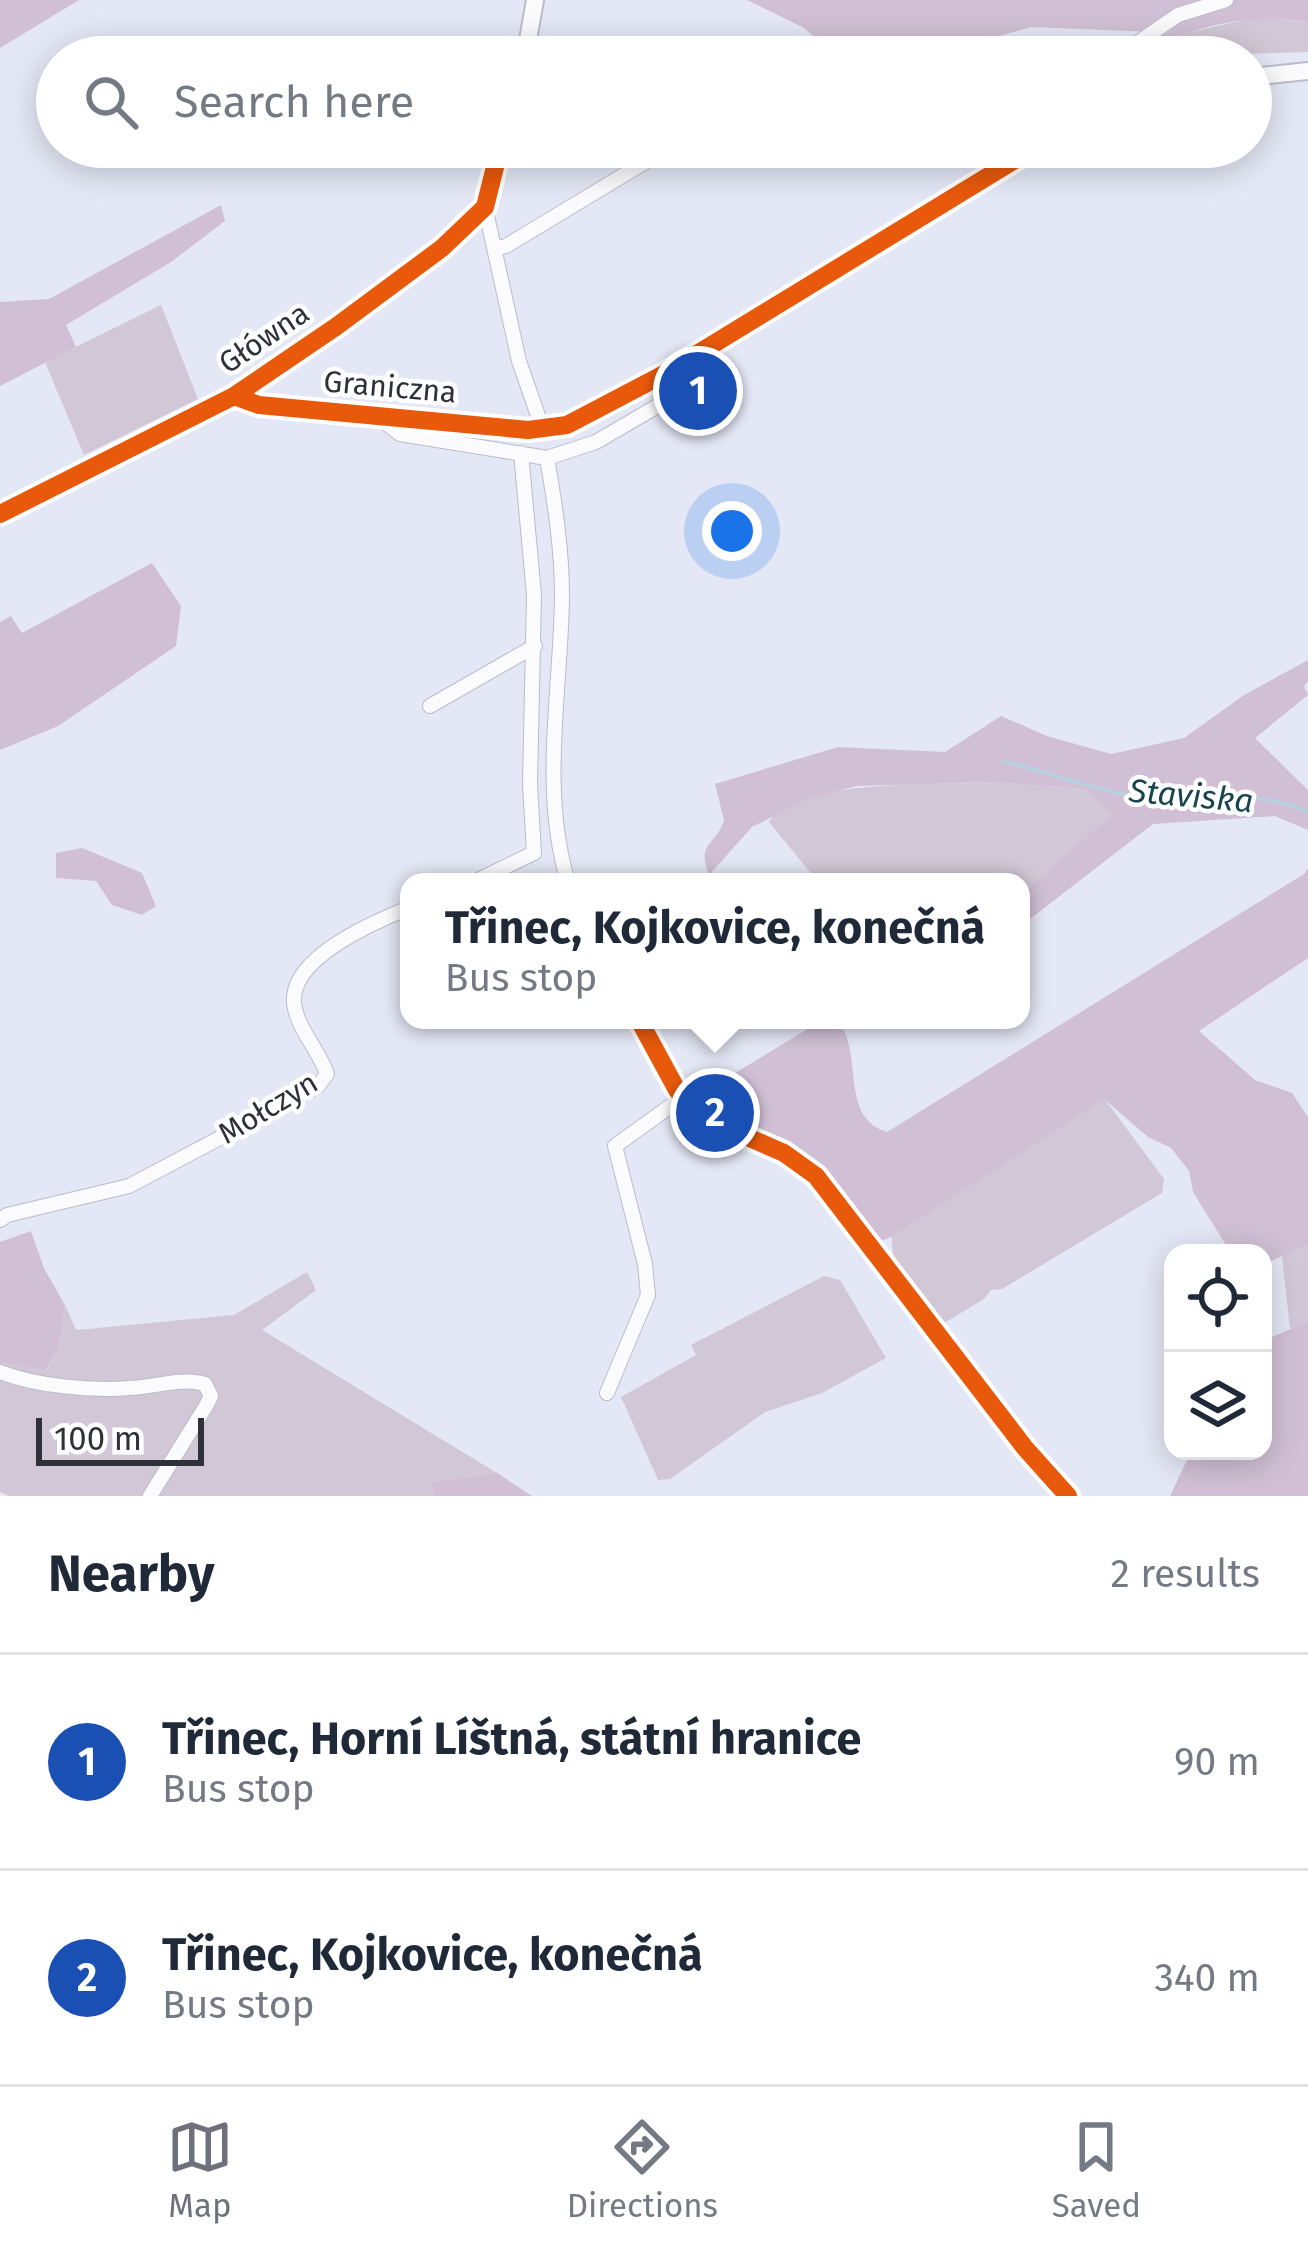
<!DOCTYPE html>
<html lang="en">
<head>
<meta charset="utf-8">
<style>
	body { margin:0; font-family:"Fira Sans",sans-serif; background:#f2f2f3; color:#1f2937 }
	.controls { position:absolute; right:36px; bottom:36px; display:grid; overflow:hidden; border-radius:24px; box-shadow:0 6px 30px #0003 }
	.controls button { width:108px; height:108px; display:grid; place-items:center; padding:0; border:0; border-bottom:3px solid #e0e1e3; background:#fff; color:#1f2937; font:60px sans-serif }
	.scale { position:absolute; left:36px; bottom:30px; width:168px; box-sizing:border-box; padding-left:12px; border:6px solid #2f313a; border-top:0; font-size:33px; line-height:42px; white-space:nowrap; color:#2f313a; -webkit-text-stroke:9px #fff; paint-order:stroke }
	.you { position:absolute; left:732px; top:531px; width:42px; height:42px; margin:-30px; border:9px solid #fff; border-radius:50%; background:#1a73e8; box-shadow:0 0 0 18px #1a73e833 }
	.badge { display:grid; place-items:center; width:78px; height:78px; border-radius:50%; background:#6e717b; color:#fff; font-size:39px; font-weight:700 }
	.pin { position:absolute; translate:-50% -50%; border:6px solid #fff; box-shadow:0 3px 12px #0006 }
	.popup { position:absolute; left:400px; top:873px; width:630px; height:156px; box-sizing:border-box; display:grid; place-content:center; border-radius:24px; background:#fff; filter:drop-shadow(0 3px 9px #0005); font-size:39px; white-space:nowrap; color:#747a83 }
	.popup b { font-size:45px; color:#1f2937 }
	.popup::after { content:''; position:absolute; left:50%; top:100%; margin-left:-24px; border:24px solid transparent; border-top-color:#fff }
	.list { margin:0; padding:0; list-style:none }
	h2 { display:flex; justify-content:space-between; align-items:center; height:156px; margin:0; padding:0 48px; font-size:51px }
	h2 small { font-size:39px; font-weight:400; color:#747a83 }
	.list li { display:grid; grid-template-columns:78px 1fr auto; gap:36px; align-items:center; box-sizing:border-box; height:216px; padding:0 48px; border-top:3px solid #e0e1e3 }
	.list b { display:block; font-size:45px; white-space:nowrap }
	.list p { margin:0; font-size:39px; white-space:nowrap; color:#747a83 }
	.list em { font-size:39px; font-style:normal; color:#747a83 }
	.icon { flex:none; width:66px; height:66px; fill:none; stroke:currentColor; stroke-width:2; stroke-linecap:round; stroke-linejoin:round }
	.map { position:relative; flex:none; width:1308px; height:1496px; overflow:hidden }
	.search { position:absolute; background:#fff; box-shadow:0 6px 30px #0003; left:36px; right:36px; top:36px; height:132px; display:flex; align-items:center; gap:30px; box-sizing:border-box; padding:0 42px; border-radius:66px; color:#747a83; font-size:45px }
	.sheet { height:588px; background:#fff }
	nav { display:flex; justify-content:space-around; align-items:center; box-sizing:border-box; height:168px; border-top:3px solid #e0e1e3; background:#fff; font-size:33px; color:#747a83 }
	nav a { display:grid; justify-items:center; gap:6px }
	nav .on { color:#6e717b }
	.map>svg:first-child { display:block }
	.green { fill:#d1c7d6 }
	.forest { fill:#d1c0d5 }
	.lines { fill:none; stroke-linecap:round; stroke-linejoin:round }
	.stream { stroke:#b2d4e1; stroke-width:3 }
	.minor-casing { stroke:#babdc8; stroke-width:16 }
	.tertiary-casing { stroke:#babdc8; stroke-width:20 }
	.minor { stroke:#fbfbfe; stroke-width:14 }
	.tertiary { stroke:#fbfbfe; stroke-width:16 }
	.cycleway-casing { stroke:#fff; stroke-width:26 }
	.cycleway { stroke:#e8590c; stroke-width:18 }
	.labels { text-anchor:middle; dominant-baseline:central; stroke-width:9; stroke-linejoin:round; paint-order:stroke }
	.street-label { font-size:30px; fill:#2f313a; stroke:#fff }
	.water-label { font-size:33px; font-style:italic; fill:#18444d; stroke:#fff }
</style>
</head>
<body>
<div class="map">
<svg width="1308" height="1496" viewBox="0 0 1308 1496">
	<rect width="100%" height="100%" fill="#e4e7f5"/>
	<path class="green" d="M1257 17 1308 22V52L1147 57 1187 33Z
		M161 305 198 399 84 455 45 362Z
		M993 782 1085 789 1113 815 1027 889 1021 888V882H818L769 822C797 777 942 786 993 782Z
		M1104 1098 1164 1179 1162 1193 1002 1289 991 1290 984 1299 939 1326C920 1293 891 1280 892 1237Z
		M1308 1244V1321L1290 1329 1282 1256Z
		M307 1272 316 1290 262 1330 497 1473 430 1482 435 1496H9L0 1492V1363L47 1370 59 1348 65 1305 76 1330 234 1315Z
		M824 1276 840 1280 886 1358 822 1393 765 1412 670 1479 658 1480 621 1397 696 1355 691 1345Z"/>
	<path class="forest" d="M0 0H79L0 48Z
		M747 0H1308V22C1267 16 1230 19 1191 32 1167 40 1155 57 1128 57L1154 32 1031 27 978 42 945 57H851L836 55 804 28Z
		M221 205 225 221 171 262 66 325 76 347 0 386V302L49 299Z
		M152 563 181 606 176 646 58 726 0 750V622L11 616 22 633Z
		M1308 660V681L1304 686 1308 695 1255 738 1308 790V830L1275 816 1153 824 1021 926V888H1028L1112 815 1085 789 993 782 857 786 809 798 752 827 709 875C696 842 715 847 724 820L715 784 838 747 945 752 1001 716 1047 736 1111 754 1184 738 1244 695Z
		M82 848 142 873 156 906 142 915 112 905 96 881 56 878V853Z
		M1308 868V958L1199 1031 1255 1080 1292 1093 1308 1117V1244L1263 1265V1253H1231L1193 1192 1189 1171 1171 1148 1148 1137 1104 1099 892 1237 880 1241 820 1164 792 1145 730 1124 731 1106 719 1083 822 1020H837C865 1051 838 1117 887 1132L1304 874Z
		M31 1231 44 1268 65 1305 59 1348 46 1370 0 1363V1242Z
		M1308 1321V1496H1170L1188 1458 1184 1451H1263V1341Z
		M497 1473 532 1496H435L430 1482Z"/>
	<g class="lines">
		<path class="stream" d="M1004 761C1046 772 1119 798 1159 799 1210 801 1261 789 1308 812"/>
		<defs>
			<path id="minor" d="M1117 57 1178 15 1226 0
				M485 207 519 361 543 430
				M495 249 506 246 670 147
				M385 416 387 424 400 434 547 458 596 442 707 377 712 365 710 347
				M547 458C555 504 562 550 562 596 561 691 540 789 568 882
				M430 706 535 646
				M474 882 534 853 530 784 534 595 521 453
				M639 1020 677 1090 699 1116 784 1153 816 1176 1025 1448 1068 1496
				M0 1220 7 1215 129 1186 318 1086 327 1074C320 1051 292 1023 294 997 297 955 376 921 409 908
				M0 1372C36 1386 91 1391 130 1388 155 1387 181 1377 205 1384L211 1396 206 1406 150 1496
				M607 1393 648 1295 645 1264 615 1146 683 1097"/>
			<path id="tertiary" d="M525 57 535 0
				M1251 77 1308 71
				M234 396 259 405 528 430 567 425 666 373 1036 147
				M0 514 234 396 337 326 442 248 485 207 500 147"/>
		</defs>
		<use href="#minor" class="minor-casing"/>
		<use href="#tertiary" class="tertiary-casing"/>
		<use href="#minor" class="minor"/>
		<use href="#tertiary" class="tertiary"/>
		<defs>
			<path id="cycleway" d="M234 396 259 405 528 430 567 425 666 373 1036 147
				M0 514 234 396 337 326 442 248 485 207 500 147
				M639 1020 677 1090 699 1116 784 1153 816 1176 1025 1448 1068 1496"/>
		</defs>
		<use href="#cycleway" class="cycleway-casing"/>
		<use href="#cycleway" class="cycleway"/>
	</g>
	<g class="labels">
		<g class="street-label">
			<text transform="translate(264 338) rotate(-34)">Główna</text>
			<text transform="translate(390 387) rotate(5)">Graniczna</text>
			<text transform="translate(268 1108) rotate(-31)">Mołczyn</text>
		</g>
		<g class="water-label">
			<text transform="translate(1191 796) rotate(5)">Staviska</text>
		</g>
	</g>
</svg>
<div class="controls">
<button><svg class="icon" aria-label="locate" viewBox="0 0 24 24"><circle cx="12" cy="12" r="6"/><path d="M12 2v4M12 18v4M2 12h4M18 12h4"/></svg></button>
<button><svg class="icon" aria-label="layers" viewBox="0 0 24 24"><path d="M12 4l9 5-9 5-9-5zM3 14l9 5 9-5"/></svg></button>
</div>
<div class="scale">100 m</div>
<div class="you"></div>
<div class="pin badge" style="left:698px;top:391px;background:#1a4fb4">1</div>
<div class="pin badge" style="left:715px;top:1113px;background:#1a4fb4">2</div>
<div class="popup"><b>Třinec, Kojkovice, konečná</b>Bus stop</div>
<div class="search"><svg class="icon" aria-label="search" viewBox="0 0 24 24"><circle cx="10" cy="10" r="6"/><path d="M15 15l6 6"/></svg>Search here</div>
</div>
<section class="sheet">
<h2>Nearby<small>2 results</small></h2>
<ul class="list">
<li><span class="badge" style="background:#1a4fb4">1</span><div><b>Třinec, Horní Líštná, státní hranice</b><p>Bus stop</p></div><em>90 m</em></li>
<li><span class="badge" style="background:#1a4fb4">2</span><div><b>Třinec, Kojkovice, konečná</b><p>Bus stop</p></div><em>340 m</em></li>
</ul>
</section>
<nav>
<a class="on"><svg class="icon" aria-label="map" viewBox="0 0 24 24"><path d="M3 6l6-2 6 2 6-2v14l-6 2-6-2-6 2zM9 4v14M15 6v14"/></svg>Map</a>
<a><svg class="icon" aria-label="directions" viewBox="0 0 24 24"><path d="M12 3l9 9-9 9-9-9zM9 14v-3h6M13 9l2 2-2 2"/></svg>Directions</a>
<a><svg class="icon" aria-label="saved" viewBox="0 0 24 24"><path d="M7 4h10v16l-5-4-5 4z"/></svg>Saved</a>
</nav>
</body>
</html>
